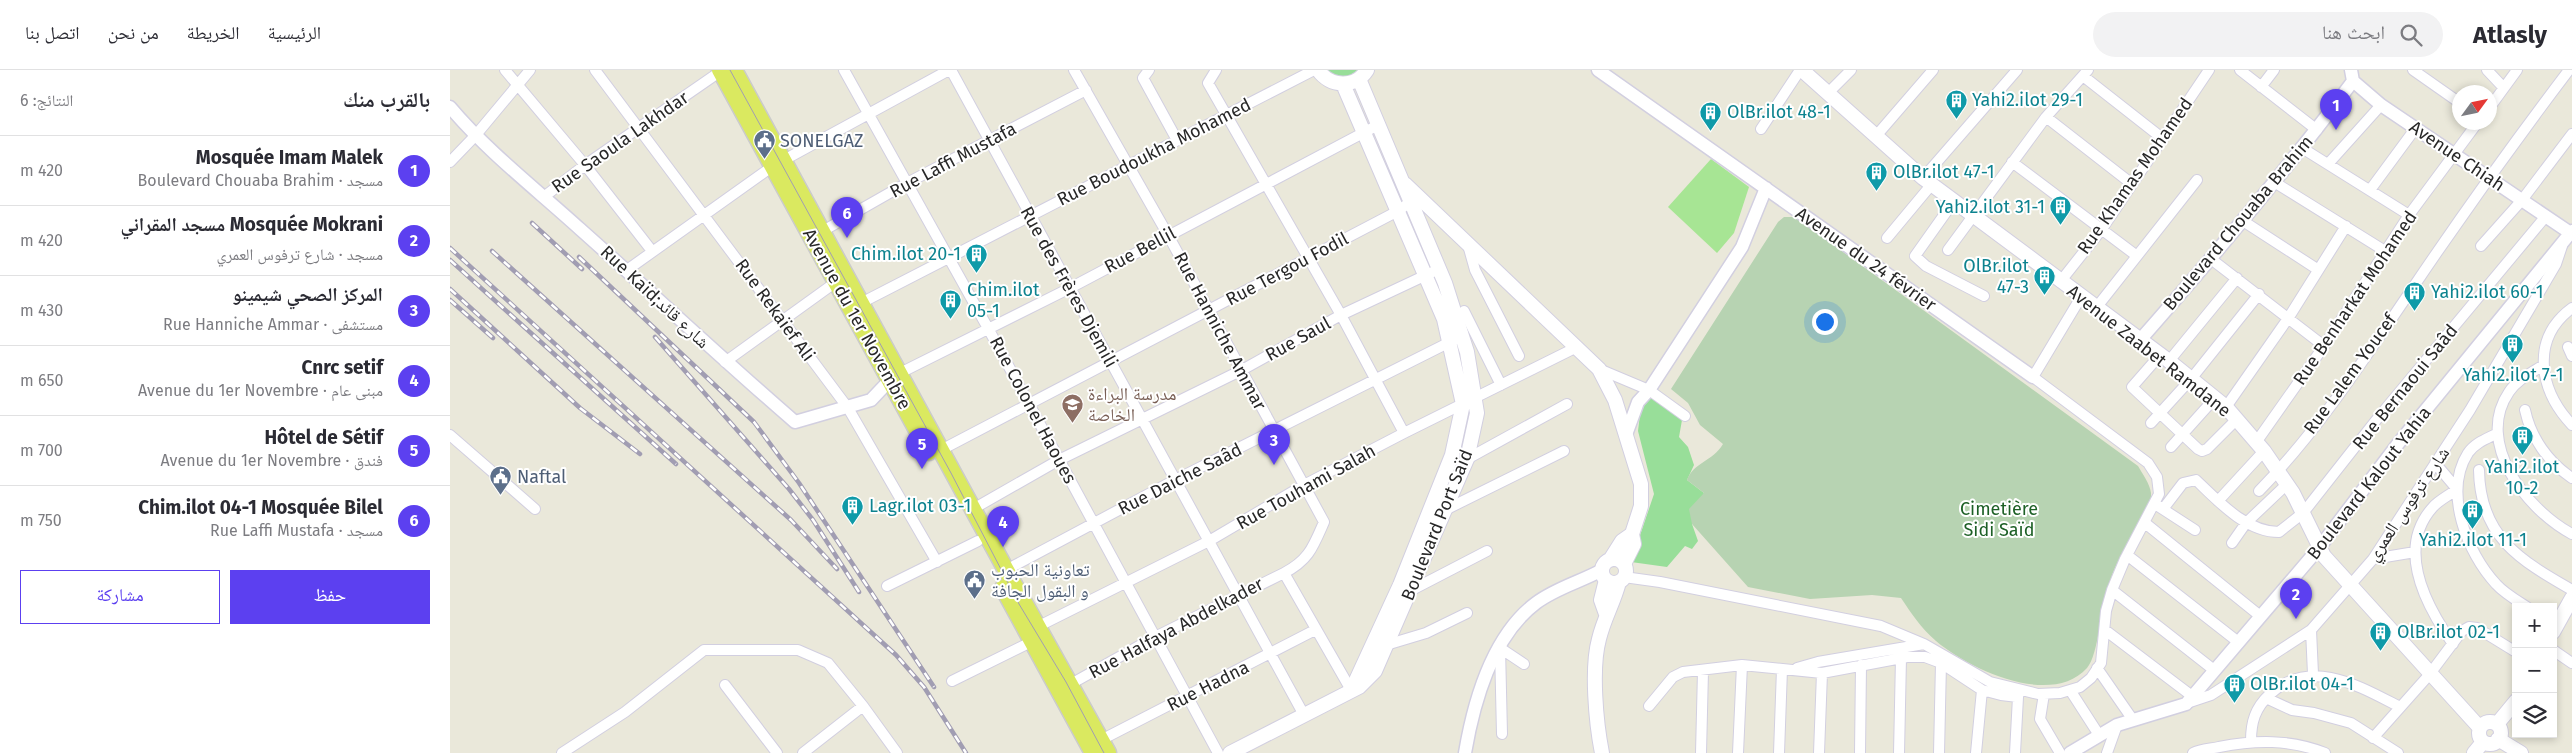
<!DOCTYPE html>
<html lang="ar">
<head>
<meta charset="utf-8">
<style>
	body { margin:0; font-family:"Fira Sans","Noto Naskh Arabic",sans-serif; background:#f2f2f3; color:#2b2b33; direction:rtl }
	.controls { position:absolute; right:15px; bottom:15px; display:grid; overflow:hidden; border-radius:0px; box-shadow:0 2px 8px #0003 }
	.controls button { width:45px; height:45px; display:grid; place-items:center; padding:0; border:0; border-bottom:1px solid #e1e1e2; background:#fff; color:#2b2b33; font:25px sans-serif }
	.compass { position:absolute; left:2002px; top:15px; width:45px; height:45px; border-radius:50%; background:#fff; box-shadow:0 2px 8px #0003; rotate:57deg }
	.you { position:absolute; left:1374px; top:251px; width:18px; height:18px; margin:-12px; border:4px solid #fff; border-radius:50%; background:#1a73e8; box-shadow:0 0 0 8px #1a73e833 }
	.badge { display:grid; place-items:center; width:32px; height:32px; border-radius:50%; background:#5c40f0; color:#fff; font-size:16px; font-weight:700 }
	.pin { position:absolute; translate:-50% -41px; filter:drop-shadow(0 1px 2px #0008) }
	.pin::after { content:''; position:absolute; top:26px; width:18px; height:15px; background:inherit; clip-path:polygon(0 0,100% 0,50% 100%) }
	.list { margin:0; padding:0; list-style:none }
	h2 { display:flex; justify-content:space-between; align-items:center; height:65px; margin:0; padding:0 20px; font-size:21px }
	h2 small { font-size:16px; font-weight:400; color:#7c7c81 }
	.list li { display:grid; grid-template-columns:32px 1fr auto; gap:15px; align-items:center; box-sizing:border-box; height:70px; padding:0 20px; border-top:1px solid #e1e1e2 }
	.list b { display:block; font-size:19px; white-space:nowrap }
	.list p { margin:0; font-size:16px; white-space:nowrap; color:#7c7c81 }
	.list em { font-size:16px; font-style:normal; color:#7c7c81 }
	.actions { display:flex; gap:10px; padding:15px 20px }
	.actions a { flex:1; padding:11px 0; border:1px solid #5c40f0; border-radius:0px; text-align:center; font-size:18px; color:#5c40f0 }
	.actions .main { background:#5c40f0; color:#fff }
	.icon { flex:none; width:28px; height:28px; fill:none; stroke:currentColor; stroke-width:2; stroke-linecap:round; stroke-linejoin:round }
	.map { position:relative; flex:none; width:2122px; height:683px; overflow:hidden; direction:ltr }
	header { display:flex; align-items:center; gap:30px; box-sizing:border-box; height:70px; padding:0 25px; background:#fff; border-bottom:1px solid #e1e1e2 }
	header strong { font-size:24px }
	nav { display:flex; gap:28px; margin-inline-start:auto; font-size:18px }
	.search { width:350px; height:45px; background:#f2f2f3; display:flex; align-items:center; gap:12px; box-sizing:border-box; padding:0 18px; border-radius:28px; color:#7c7c81; font-size:19px }
	main { display:flex }
	aside { flex:1; background:#fff }
	.map>svg:first-child { display:block }
	.green { fill:#98de99 }
	.cemetery { fill:#b7d3b2 }
	.pitch { fill:#a7e594 }
	.lines { fill:none; stroke-linecap:round; stroke-linejoin:round }
	.minor-casing { stroke:#d2cfe0; stroke-width:12 }
	.tertiary-casing { stroke:#d2cfe0; stroke-width:15 }
	.secondary-casing { stroke:#d2cfe0; stroke-width:16 }
	.primary-casing { stroke:#cbcbcb; stroke-width:19 }
	.minor { stroke:#fff; stroke-width:10 }
	.tertiary { stroke:#fff; stroke-width:12 }
	.secondary { stroke:#fff; stroke-width:14 }
	.primary { stroke:#dae960; stroke-width:16 }
	.tram { stroke:#a19db2; stroke-width:1 }
	.rail-casing { stroke:#a19db2; stroke-width:4.5 }
	.rail { stroke:#fff; stroke-width:2.5; stroke-dasharray:8; stroke-linecap:butt }
	.labels { text-anchor:middle; dominant-baseline:central; stroke-width:4; stroke-linejoin:round; paint-order:stroke }
	.culture-label { font-size:18px; fill:#0d838f; stroke:#fff; text-anchor:start }
	.service-label { font-size:18px; fill:#4e5e75; stroke:#fff; text-anchor:start }
	.street-label { font-size:18px; fill:#282828; stroke:#fff }
	.education-label { font-size:18px; fill:#785e54; stroke:#fff; text-anchor:start }
	.park-label { font-size:18px; fill:#1d6026; stroke:#fff }
</style>
</head>
<body>
<header>
<strong>Atlasly</strong>
<div class="search"><svg class="icon" aria-label="search" viewBox="0 0 24 24"><circle cx="10" cy="10" r="6"/><path d="M15 15l6 6"/></svg>ابحث هنا</div>
<nav><a>الرئيسية</a><a>الخريطة</a><a>من نحن</a><a>اتصل بنا</a></nav>
</header>
<main>
<div class="map">
<svg width="2122" height="683" viewBox="0 0 2122 683">
	<rect width="100%" height="100%" fill="#eae8da"/>
	<path class="green" d="M875 0H908C896 10 887 7 875 0Z
		M1201 328 1216 336 1232 350 1229 367 1238 377 1244 395 1237 410 1254 423 1242 454 1248 471 1242 479 1235 476 1217 497 1181 492 1204 424 1188 361 1191 336Z"/>
	<path class="cemetery" d="M1334 147H1345L1688 396C1692 403 1700 414 1701 423 1702 445 1682 465 1672 484 1667 492 1663 502 1660 511 1651 533 1649 585 1637 598 1601 638 1519 599 1486 571 1471 558 1461 543 1451 528L1422 525 1360 529 1298 517 1242 454 1239 439 1254 423 1237 410C1244 392 1262 392 1273 374L1250 355 1238 333 1221 319 1328 152Z"/>
	<path class="pitch" d="M1261 89 1299 117 1284 163 1267 183 1218 137Z"/>
	<g class="lines">
		<defs>
			<path id="minor" d="M55 0 135 95 202 181
				M145 0 398 338 487 492
				M394 0 539 260 768 683
				M501 0 854 645
				M624 0 718 165 874 452C863 477 859 490 834 503L901 620
				M699 0 693 8 727 70
				M766 0 758 13 891 245 954 363
				M1790 0 1867 60
				M1963 0 2010 33
				M2037 0 2053 17
				M1633 6 1712 68
				M1811 17 1824 0
				M1378 23 1401 0
				M2040 37 2067 0
				M1596 47 1682 114
				M1311 59 1350 0
				M1426 66 1483 0
				M1852 78 1959 145
				M0 92 25 66 80 0
				M1562 92 1687 186
				M1878 94 1931 35
				M1473 108 1567 0
				M1824 112 1935 181
				M1920 120 1965 59
				M95 126 135 95 271 1
				M1504 131 1465 186 1476 196 1534 226
				M1793 151 1867 199
				M371 162 457 113 636 20
				M1437 168 1482 114
				M1018 175 1025 200 1069 286
				M2031 176 2072 130 2122 64
				M1498 180 1596 47 1638 0
				M1761 189 1874 276
				M177 200 323 96 499 0
				M1610 212 1652 159 1759 0
				M411 233 864 0
				M1646 238 1747 110
				M2122 238C2080 269 2089 320 2122 355
				M1014 241 1051 315
				M2118 277 2122 286
				M1710 285 1682 317 1748 379 1752 381 1757 379 1787 349
				M1719 291 1787 208
				M275 292 386 212
				M2092 296C2081 303 2067 310 2059 322 2024 373 2077 440 2122 464
				M1149 299 1199 320 1235 346
				M450 303 620 218 928 55
				M1776 337 1839 247 1896 156
				M2075 340C2081 368 2098 392 2122 408
				M1701 353 1741 309 1809 224
				M2046 364C2036 369 2025 373 2018 383 1993 422 2017 483 2046 514 2054 523 2066 530 2077 537
				M0 365 85 439
				M1807 371 1874 276 1959 145 2028 52
				M1721 377 1765 328
				M491 380 948 141 960 132
				M1017 389 1117 334
				M1985 393 2007 419C2000 425 1989 430 1983 437 1945 479 1976 536 2003 574
				M2029 400C2030 467 2070 490 2122 520
				M1809 421C1869 360 1916 286 1964 216 2014 142 2065 71 2119 0
				M1768 431 1814 381
				M1708 436 1745 460
				M523 439 609 390 792 300 891 245 989 199
				M1713 439 1733 413 1746 410C1768 431 1796 462 1829 462L1853 443 1927 349 2096 146
				M995 440 1114 381
				M1695 453 1809 545
				M1782 473 1796 453 1837 414
				M1677 485 1787 571
				M1923 489 1965 482
				M556 500 725 410 1004 270
				M1174 507 1210 512 1431 556 1474 574 1540 612 1588 624 1610 623 1630 617 1641 608 1651 593 1656 541 1662 520 1675 489 1709 424 1707 407 1698 393 1583 307 1631 227
				M437 516 528 471
				M1662 520 1764 600
				M958 522 1037 481
				M587 557 759 471 854 415 954 363 1125 278
				M1655 560 1742 626
				M1861 560 1863 604
				M936 575 976 563 1017 543
				M1050 578 1052 664
				M1050 578 1074 594
				M2103 580 2122 593
				M1347 598 1368 592 1474 574
				M1647 598 1683 650
				M502 611 581 572
				M275 615 327 683
				M619 615 705 567 834 503
				M1620 620 1649 665
				M1594 624 1590 649 1610 683
				M1816 628 1842 640 1864 643 1901 653 1948 683
				M1737 633 1761 625 1861 560 1923 489 2020 340 2106 194 2112 176
				M1199 636 1223 607 1233 602 1292 595 1372 603 1457 587H1475L1491 593 1532 620 1551 625 1568 627 1569 622
				M1923 668 1979 605 2012 561 2019 557 2027 558 2066 582
				M651 670 865 560
				M1801 671C1801 652 1805 638 1820 624 1861 587 1909 616 1950 637
				M112 683 175 642 254 580H348L378 593 413 636 447 683
				M353 683 413 636
				M1251 683 1253 601
				M1288 683 1292 595
				M1329 683 1332 599
				M1369 683 1372 603
				M1410 683 1411 595
				M1449 683 1451 588
				M1489 683 1491 593
				M1526 683 1532 620
				M1565 683 1568 627
				M1657 683 1667 655
				M1743 683C1751 679 1760 679 1769 677 1805 670 1840 669 1875 683"/>
			<path id="tertiary" d="M1148 0 1583 307
				M1901 0 1903 11 1931 35 2122 164
				M0 37C38 82 86 119 130 159 202 223 272 289 345 352L421 330 440 310
				M1690 270C1764 186 1836 101 1903 11
				M1177 362 1188 332 1199 320 1292 177 1316 118
				M1015 683C1024 630 1042 566 1086 533 1106 518 1130 512 1152 500
				M1620 683 1667 655 1736 634 1869 478 1947 375 2122 161"/>
			<path id="secondary" d="M868 0C880 17 905 19 917 0
				M1352 0 1473 108 1719 291 1776 337 1814 381 1843 423 1874 486 2030 658
				M893 14 994 249 1013 334 1002 385 950 515 903 617
				M955 114 1149 299 1165 330 1191 414V436L1182 464 1184 474 1174 494
				M1152 501a12 12 0 1 1 24 0a12 12 0 1 1-24 0Z
				M1160 490 1172 471 1182 464
				M1156 544 1151 530 1156 510
				M2103 562 2122 528
				M2029 663a11 11 0 1 1 22 0a11 11 0 1 1-22 0Z
				M2047 654 2066 631
				M2048 669 2071 683
				M780 683 909 617 925 601 1017 389 1027 343 1017 282 995 213 909 9
				M1152 683C1146 653 1141 598 1149 569 1154 548 1164 532 1169 512
				M2024 683 2033 672"/>
			<path id="primary" d="M270 0 479 382
				M284 0 556 500 658 683
				M553 518 643 683"/>
		</defs>
		<use href="#minor" class="minor-casing"/>
		<use href="#tertiary" class="tertiary-casing"/>
		<use href="#secondary" class="secondary-casing"/>
		<use href="#primary" class="primary-casing"/>
		<use href="#minor" class="minor"/>
		<use href="#tertiary" class="tertiary"/>
		<use href="#secondary" class="secondary"/>
		<use href="#primary" class="primary"/>
		<path class="tram" d="M280 0 501 403 569 534 616 612 654 683"/>
		<defs>
			<path id="rail" d="M82 153 132 199
				M0 178 446 585 474 617 516 683
				M42 181 341 450 387 499
				M129 187 304 352 349 413 484 617
				M0 190 226 394
				M0 219 130 338 190 384
				M0 230 43 268
				M205 267 339 419 363 450 409 522"/>
		</defs>
		<use href="#rail" class="rail-casing"/>
		<use href="#rail" class="rail"/>
	</g>
	<defs>
		<symbol id="building-pin" viewBox="-11 -11 22 30"><path d="M0 17L-7.5 6A9.5 9.5 0 1 1 7.5 6Z" fill="#0f9aa8" stroke="#fff"/><path d="M-4-6H4V6H1V3H-1V6H-4ZM-2.5-4.3h1.7v1.8h-1.7ZM.8-4.3h1.7v1.8H.8ZM-2.5-1h1.7V.8h-1.7ZM.8-1h1.7V.8H.8Z" fill="#fff"/></symbol>
		<symbol id="civic-pin" viewBox="-11 -11 22 30"><path d="M0 17L-7.5 6A9.5 9.5 0 1 1 7.5 6Z" fill="#5c6f8a" stroke="#fff"/><path d="M-.6-6.5H3V-4.5H.6V-3L4-1V1h2V6H-6V1h2V-1L-.6-3ZM-1.2 2.5V6h2.4V2.5Z" fill="#fff"/></symbol>
		<symbol id="school-pin" viewBox="-11 -11 22 30"><path d="M0 17L-7.5 6A9.5 9.5 0 1 1 7.5 6Z" fill="#8d6e63" stroke="#fff"/><path d="M0-5L7-2L0 1L-7-2ZM-4 1L0 2.5L4 1V4Q0 6-4 4Z" fill="#fff"/></symbol>
	</defs>
	<g fill-rule="evenodd">
		<use href="#building-pin" x="1494" y="18" width="25" height="34"/>
		<use href="#building-pin" x="1248" y="30" width="25" height="34"/>
		<use href="#civic-pin" x="302" y="58" width="25" height="34"/>
		<use href="#building-pin" x="1414" y="90" width="25" height="34"/>
		<use href="#building-pin" x="1598" y="124" width="25" height="34"/>
		<use href="#building-pin" x="514" y="172" width="25" height="34"/>
		<use href="#building-pin" x="1582" y="194" width="25" height="34"/>
		<use href="#building-pin" x="1952" y="210" width="25" height="34"/>
		<use href="#building-pin" x="488" y="218" width="25" height="34"/>
		<use href="#building-pin" x="2050" y="262" width="25" height="34"/>
		<use href="#school-pin" x="610" y="322" width="25" height="34"/>
		<use href="#building-pin" x="2060" y="354" width="25" height="34"/>
		<use href="#civic-pin" x="38" y="394" width="25" height="34"/>
		<use href="#building-pin" x="390" y="424" width="25" height="34"/>
		<use href="#building-pin" x="2010" y="428" width="25" height="34"/>
		<use href="#civic-pin" x="512" y="498" width="25" height="34"/>
		<use href="#building-pin" x="1918" y="550" width="25" height="34"/>
		<use href="#building-pin" x="1772" y="602" width="25" height="34"/>
	</g>
	<g class="labels">
		<g class="culture-label">
			<text x="1522" y="30">Yahi2.ilot 29-1</text>
			<text x="1277" y="42">OlBr.ilot 48-1</text>
			<text x="1443" y="102">OlBr.ilot 47-1</text>
			<text x="1595" y="137" text-anchor="end">Yahi2.ilot 31-1</text>
			<text x="511" y="184" text-anchor="end">Chim.ilot 20-1</text>
			<text x="1579" y="196" text-anchor="end">OlBr.ilot<tspan x="1579" dy="21">47-3</tspan></text>
			<text x="517" y="220">Chim.ilot<tspan x="517" dy="21">05-1</tspan></text>
			<text x="1981" y="222">Yahi2.ilot 60-1</text>
			<text x="2063" y="305" text-anchor="middle">Yahi2.ilot 7-1</text>
			<text x="2072" y="397" text-anchor="middle">Yahi2.ilot<tspan x="2072" dy="21">10-2</tspan></text>
			<text x="419" y="436">Lagr.ilot 03-1</text>
			<text x="2023" y="470" text-anchor="middle">Yahi2.ilot 11-1</text>
			<text x="1947" y="562">OlBr.ilot 02-1</text>
			<text x="1800" y="614">OlBr.ilot 04-1</text>
		</g>
		<g class="service-label">
			<text x="330" y="71">SONELGAZ</text>
			<text x="67" y="407">Naftal</text>
			<text x="541" y="500">تعاونية الحبوب<tspan x="541" dy="21">و البقول الجافة</tspan></text>
		</g>
		<g class="street-label">
			<text transform="translate(170 72) rotate(-35)">Rue Saoula Lakhdar</text>
			<text transform="translate(704 82) rotate(-27)">Rue Boudoukha Mohamed</text>
			<text transform="translate(2007 86) rotate(34)">Avenue Chiah</text>
			<text transform="translate(503 90) rotate(-28)">Rue Laffi Mustafa</text>
			<text transform="translate(1685 106) rotate(-55)">Rue Khamas Mohamed</text>
			<text transform="translate(1788 153) rotate(-50)">Boulevard Chouaba Brahim</text>
			<text transform="translate(690 180) rotate(-28)">Rue Bellil</text>
			<text transform="translate(1416 189) rotate(35)">Avenue du 24 février</text>
			<text transform="translate(837 199) rotate(-28)">Rue Tergou Fodil</text>
			<text transform="translate(619 217) rotate(61)">Rue des Frères Djemili</text>
			<text transform="translate(205 227) rotate(43)">Rue Kaïd;شارع قائد</text>
			<text transform="translate(1905 228) rotate(-56)">Rue Benharkat Mohamed</text>
			<text transform="translate(325 240) rotate(54)">Rue Rekaïef Ali</text>
			<text transform="translate(407 249) rotate(61)">Avenue du 1er Novembre</text>
			<text transform="translate(770 261) rotate(62)">Rue Hanniche Ammar</text>
			<text transform="translate(848 269) rotate(-29)">Rue Saul</text>
			<text transform="translate(1699 281) rotate(38)">Avenue Zaabet Ramdane</text>
			<text transform="translate(1900 304) rotate(-54)">Rue Lalem Youcef</text>
			<text transform="translate(1955 317) rotate(-51)">Rue Bernaoui Saâd</text>
			<text transform="translate(583 340) rotate(62)">Rue Colonel Haoues</text>
			<text transform="translate(730 409) rotate(-27)">Rue Daiche Saâd</text>
			<text transform="translate(1919 413) rotate(-52)">Boulevard Kalout Yahia</text>
			<text transform="translate(856 417) rotate(-29)">Rue Touhami Salah</text>
			<text transform="translate(1958 434) rotate(-56)">شارع ترفوس العمري</text>
			<text transform="translate(987 455) rotate(-68)">Boulevard Port Saïd</text>
			<text transform="translate(726 558) rotate(-28)">Rue Halfaya Abdelkader</text>
			<text transform="translate(758 616) rotate(-27)">Rue Hadna</text>
		</g>
		<g class="education-label">
			<text x="638" y="324">مدرسة البراءة<tspan x="638" dy="21">الخاصة</tspan></text>
		</g>
		<g class="park-label">
			<text x="1549" y="439">Cimetière<tspan x="1549" dy="21">Sidi Saïd</tspan></text>
		</g>
	</g>
</svg>
<div class="controls">
<button>+</button>
<button>−</button>
<button><svg class="icon" aria-label="layers" viewBox="0 0 24 24"><path d="M12 4l9 5-9 5-9-5zM3 14l9 5 9-5"/></svg></button>
</div>
<svg class="compass" viewBox="-18 -18 36 36"><path d="M0-13l5 13h-10z" fill="#e53935"/><path d="M0 13l5-13h-10z" fill="#7c7c81"/></svg>
<div class="you"></div>
<div class="pin badge" style="left:1886px;top:60px">1</div>
<div class="pin badge" style="left:1846px;top:549px">2</div>
<div class="pin badge" style="left:824px;top:395px">3</div>
<div class="pin badge" style="left:553px;top:477px">4</div>
<div class="pin badge" style="left:472px;top:399px">5</div>
<div class="pin badge" style="left:397px;top:168px">6</div>
</div>
<aside>
<h2>بالقرب منك<small>النتائج: 6</small></h2>
<ul class="list">
<li><span class="badge">1</span><div><b>Mosquée Imam Malek</b><p>مسجد · Boulevard Chouaba Brahim</p></div><em>420 m</em></li>
<li><span class="badge">2</span><div><b>Mosquée Mokrani مسجد المقراني</b><p>مسجد · شارع ترفوس العمري</p></div><em>420 m</em></li>
<li><span class="badge">3</span><div><b>المركز الصحي شيمينو</b><p>مستشفى · Rue Hanniche Ammar</p></div><em>430 m</em></li>
<li><span class="badge">4</span><div><b>Cnrc setif</b><p>مبنى عام · Avenue du 1er Novembre</p></div><em>650 m</em></li>
<li><span class="badge">5</span><div><b>Hôtel de Sétif</b><p>فندق · Avenue du 1er Novembre</p></div><em>700 m</em></li>
<li><span class="badge">6</span><div><b>Chim.ilot 04-1 Mosquée Bilel</b><p>مسجد · Rue Laffi Mustafa</p></div><em>750 m</em></li>
</ul>
<div class="actions"><a class="main">حفظ</a><a>مشاركة</a></div>
</aside>
</main>
</body>
</html>
